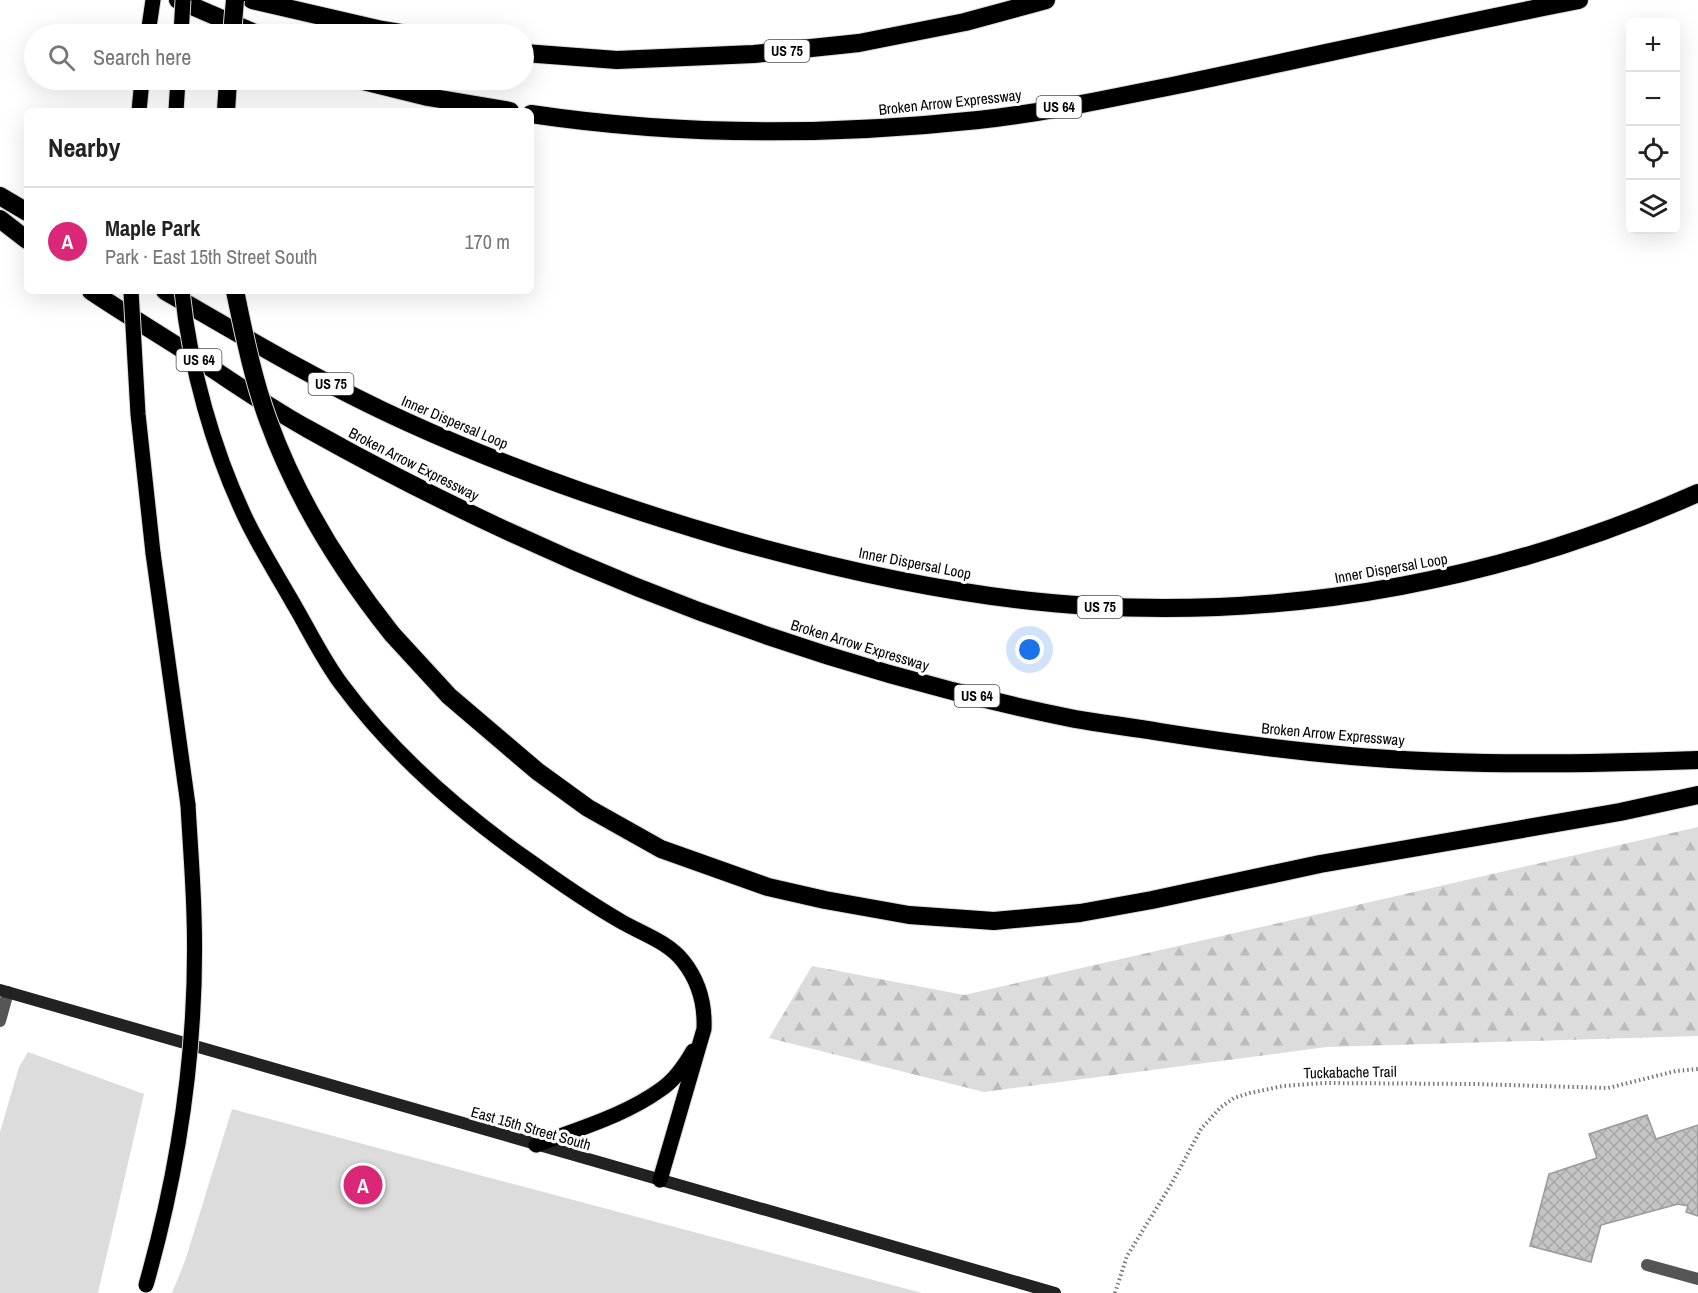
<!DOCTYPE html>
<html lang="en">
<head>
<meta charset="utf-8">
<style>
	body { margin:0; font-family:"Archivo Narrow",sans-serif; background:#f2f2f2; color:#222 }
	.controls { position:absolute; right:18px; top:18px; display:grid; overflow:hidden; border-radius:9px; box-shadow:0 6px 24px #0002 }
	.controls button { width:54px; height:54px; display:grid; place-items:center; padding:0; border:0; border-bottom:2px solid #e0e0e0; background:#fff; color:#222; font:30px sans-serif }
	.you { position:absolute; left:1030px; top:650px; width:21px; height:21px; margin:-15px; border:4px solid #fff; border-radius:50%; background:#1a73e8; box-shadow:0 0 0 9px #1a73e833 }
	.badge { display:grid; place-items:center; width:39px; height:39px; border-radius:50%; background:#db2777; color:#fff; font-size:20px; font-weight:700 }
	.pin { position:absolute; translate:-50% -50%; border:3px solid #fff; box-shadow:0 2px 6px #0006 }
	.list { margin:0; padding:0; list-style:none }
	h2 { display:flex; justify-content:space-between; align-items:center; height:78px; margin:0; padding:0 24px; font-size:26px }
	h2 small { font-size:20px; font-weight:400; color:#767676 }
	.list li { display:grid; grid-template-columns:39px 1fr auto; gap:18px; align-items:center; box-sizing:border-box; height:108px; padding:0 24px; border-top:2px solid #e0e0e0 }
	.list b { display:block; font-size:22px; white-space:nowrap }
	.list p { margin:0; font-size:20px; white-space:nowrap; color:#767676 }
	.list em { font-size:20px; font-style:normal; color:#767676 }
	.icon { flex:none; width:33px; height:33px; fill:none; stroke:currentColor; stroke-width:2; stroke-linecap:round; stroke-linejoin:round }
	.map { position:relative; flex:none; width:1698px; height:1293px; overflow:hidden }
	.search { position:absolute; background:#fff; box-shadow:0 6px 24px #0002; left:24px; top:24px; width:510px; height:66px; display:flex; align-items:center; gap:15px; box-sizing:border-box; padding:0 21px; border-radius:33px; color:#767676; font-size:22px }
	.panel { position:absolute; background:#fff; box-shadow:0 6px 24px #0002; left:24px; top:108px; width:510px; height:186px; border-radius:9px }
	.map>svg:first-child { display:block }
	.green { fill:#dcdcdc }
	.forest { fill:url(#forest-firs) }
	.building { fill:url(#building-cross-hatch); stroke:#999; stroke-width:1.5 }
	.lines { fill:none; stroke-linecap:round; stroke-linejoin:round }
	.primary-casing { stroke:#dbdbdb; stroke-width:17 }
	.motorway-casing { stroke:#dbdbdb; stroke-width:20 }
	.path { stroke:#777; stroke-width:4; stroke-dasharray:1.5 3; stroke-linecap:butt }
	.service { stroke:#555; stroke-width:12 }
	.minor { stroke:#555; stroke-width:12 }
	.secondary { stroke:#222; stroke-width:12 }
	.primary { stroke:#000; stroke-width:15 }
	.motorway { stroke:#000; stroke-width:18 }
	.primary-bridge-casing { stroke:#dbdbdb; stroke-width:17; stroke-linecap:butt }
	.motorway-bridge-casing { stroke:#dbdbdb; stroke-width:20; stroke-linecap:butt }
	.primary-bridge { stroke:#000; stroke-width:15 }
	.motorway-bridge { stroke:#000; stroke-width:18 }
	.labels { text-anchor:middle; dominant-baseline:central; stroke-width:6; stroke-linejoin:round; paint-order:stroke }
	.shield { fill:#fff; stroke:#4c4c4c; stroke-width:1.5 }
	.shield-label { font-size:14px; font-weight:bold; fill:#000 }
	.street-label { font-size:15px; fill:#000; stroke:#fff }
</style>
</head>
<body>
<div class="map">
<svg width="1698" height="1293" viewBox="0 0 1698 1293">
	<defs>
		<pattern id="forest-firs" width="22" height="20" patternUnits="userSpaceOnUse" patternTransform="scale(1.5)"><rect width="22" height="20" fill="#dcdcdc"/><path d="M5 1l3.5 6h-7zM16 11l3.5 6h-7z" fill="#bbb"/></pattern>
		<pattern id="building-cross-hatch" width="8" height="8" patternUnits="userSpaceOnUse" patternTransform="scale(1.5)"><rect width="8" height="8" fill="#c4c4c4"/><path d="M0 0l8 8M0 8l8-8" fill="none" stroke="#a7a7a7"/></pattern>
	</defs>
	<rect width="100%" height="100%" fill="#fff"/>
	<path class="green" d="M28 1052 144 1094 98 1293H0V1132L19 1067Z
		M232 1109 922 1293H172L185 1261Z"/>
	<path class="forest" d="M1698 827V1036L1327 1047 984 1092 769 1038 812 966 964 995Z"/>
	<path class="building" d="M1647 1115 1656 1139 1698 1125V1216L1686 1212 1688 1206 1678 1204 1601 1225 1591 1262 1530 1246 1549 1174 1597 1158 1589 1134Z"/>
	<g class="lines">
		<defs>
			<path id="primary" d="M148 34 153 0
				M139 111 142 80
				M176 111 178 80
				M153 553 188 805
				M293 603C309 630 323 660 342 685 393 754 461 813 531 862 560 883 591 904 622 922 643 934 668 942 683 961 699 981 705 1005 704 1029L660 1180
				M536 1145C577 1129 624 1116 660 1090 674 1081 685 1065 693 1051"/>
			<path id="motorway" d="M178 0 257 34
				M252 0 382 30 407 34
				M524 53 617 60 754 54 859 43 965 22 1046 0
				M359 80 428 97 510 111
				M226 111 228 80
				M531 114C679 136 829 136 978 120 1045 113 1111 98 1177 85 1311 57 1445 26 1579 0
				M0 196 27 212
				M0 219 27 240
				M91 291C122 312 154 331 185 351 226 377 266 406 308 429 547 563 806 665 1075 719 1103 724 1132 727 1160 732 1255 747 1353 759 1449 762 1532 765 1615 763 1698 760
				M165 291C244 337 323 384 407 422 510 469 617 506 726 538 845 572 968 599 1091 606 1300 618 1508 578 1698 493
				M392 634 449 696 537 771 588 808 661 849 768 887 825 900 909 915 994 921 1080 913 1152 900 1320 864 1620 812 1698 795"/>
		</defs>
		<use href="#primary" class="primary-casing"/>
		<use href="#motorway" class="motorway-casing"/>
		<path class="path" d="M1115 1293 1127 1256 1172 1183 1201 1129 1221 1107 1234 1098 1250 1093 1283 1086 1323 1083 1474 1084 1608 1088 1676 1071 1698 1069"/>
		<path class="service" d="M1647 1265 1698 1279"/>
		<path class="minor" d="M0 1021 8 992"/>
		<path class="secondary" d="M0 990 1055 1293"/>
		<use href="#primary" class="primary"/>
		<use href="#motorway" class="motorway"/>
		<defs>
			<path id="primary-bridge" d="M181 34 183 0
				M131 291 138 414 153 553
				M182 291C190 367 213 450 246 519 260 548 277 575 293 603
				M146 1285C180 1165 198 1040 194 915 193 878 190 842 188 805"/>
			<path id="motorway-bridge" d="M232 34 235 0
				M235 291C244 334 253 379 268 420 296 497 341 570 392 634"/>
		</defs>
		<use href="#primary-bridge" class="primary-bridge-casing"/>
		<use href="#motorway-bridge" class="motorway-bridge-casing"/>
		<use href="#primary-bridge" class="primary-bridge"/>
		<use href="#motorway-bridge" class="motorway-bridge"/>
	</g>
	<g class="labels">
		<g class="shield">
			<rect x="764.5" y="40" width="45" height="22" rx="4.5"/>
			<rect x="1036.5" y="96" width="45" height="22" rx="4.5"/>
			<rect x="176.5" y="349" width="45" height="22" rx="4.5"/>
			<rect x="308.5" y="373" width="45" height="22" rx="4.5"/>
			<rect x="1077.5" y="596" width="45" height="22" rx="4.5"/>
			<rect x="954.5" y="685" width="45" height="22" rx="4.5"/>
		</g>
		<g class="shield-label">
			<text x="787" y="51">US 75</text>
			<text x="1059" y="107">US 64</text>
			<text x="199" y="360">US 64</text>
			<text x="331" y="384">US 75</text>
			<text x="1100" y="607">US 75</text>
			<text x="977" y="696">US 64</text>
		</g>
		<g class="street-label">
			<text transform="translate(950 102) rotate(-6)">Broken Arrow Expressway</text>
			<text transform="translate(455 422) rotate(23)">Inner Dispersal Loop</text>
			<text transform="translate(414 464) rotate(27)">Broken Arrow Expressway</text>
			<text transform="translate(915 563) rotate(11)">Inner Dispersal Loop</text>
			<text transform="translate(1391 568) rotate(-10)">Inner Dispersal Loop</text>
			<text transform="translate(860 645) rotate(17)">Broken Arrow Expressway</text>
			<text transform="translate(1333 734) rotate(5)">Broken Arrow Expressway</text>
			<text transform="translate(1350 1072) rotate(-1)">Tuckabache Trail</text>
			<text transform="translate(531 1128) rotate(16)">East 15th Street South</text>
		</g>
	</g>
</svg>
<div class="controls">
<button>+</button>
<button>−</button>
<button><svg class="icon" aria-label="locate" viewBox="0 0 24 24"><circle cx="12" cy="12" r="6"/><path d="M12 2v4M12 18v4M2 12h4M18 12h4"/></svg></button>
<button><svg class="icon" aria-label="layers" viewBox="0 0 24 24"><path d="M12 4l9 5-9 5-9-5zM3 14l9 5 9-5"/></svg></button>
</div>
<div class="you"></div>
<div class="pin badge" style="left:363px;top:1185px">A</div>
<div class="search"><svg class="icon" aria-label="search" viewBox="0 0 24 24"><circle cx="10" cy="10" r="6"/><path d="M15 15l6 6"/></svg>Search here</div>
<section class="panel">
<h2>Nearby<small></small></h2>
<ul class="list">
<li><span class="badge">A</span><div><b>Maple Park</b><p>Park · East 15th Street South</p></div><em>170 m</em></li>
</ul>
</section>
</div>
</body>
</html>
